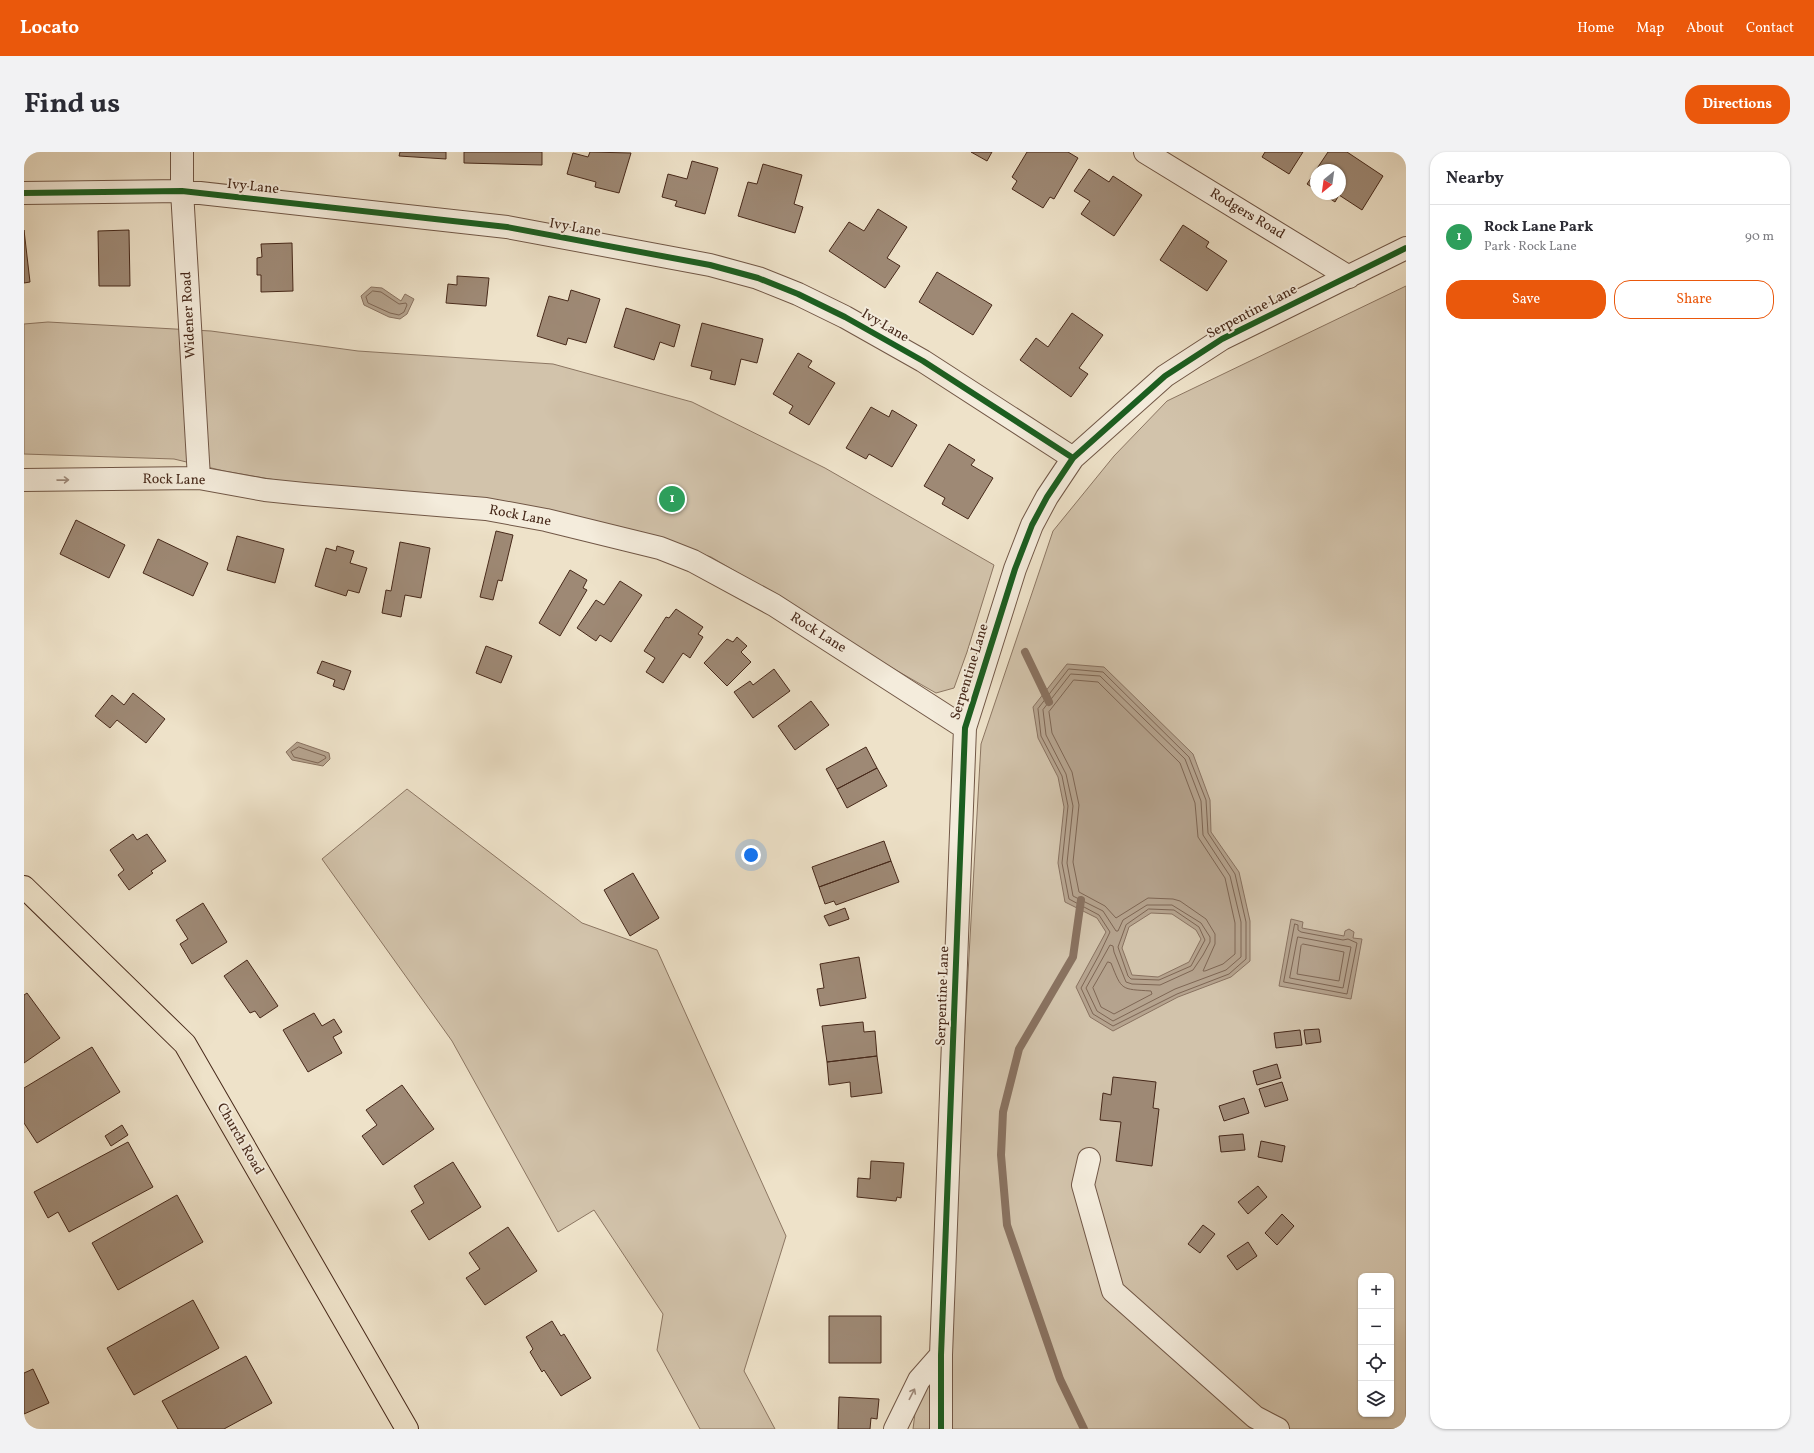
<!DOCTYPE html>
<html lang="en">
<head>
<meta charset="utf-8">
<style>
	body { margin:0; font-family:Vollkorn,serif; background:#f2f2f3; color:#2b2b33 }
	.controls { position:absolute; right:12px; bottom:12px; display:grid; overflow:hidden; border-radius:8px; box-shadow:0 1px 3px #0004 }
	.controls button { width:36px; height:36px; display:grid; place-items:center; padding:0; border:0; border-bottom:1px solid #e1e1e2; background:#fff; color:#2b2b33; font:20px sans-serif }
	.compass { position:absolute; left:1286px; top:12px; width:36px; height:36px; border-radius:50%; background:#fff; box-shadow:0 1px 3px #0004; rotate:209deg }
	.you { position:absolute; left:727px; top:703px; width:14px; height:14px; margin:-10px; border:3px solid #fff; border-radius:50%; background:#1a73e8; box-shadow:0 0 0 6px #1a73e833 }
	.badge { display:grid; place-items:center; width:26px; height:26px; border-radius:50%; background:#ea580c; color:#fff; font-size:13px; font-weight:700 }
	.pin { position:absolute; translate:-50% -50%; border:2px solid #fff; box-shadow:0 1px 4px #0006 }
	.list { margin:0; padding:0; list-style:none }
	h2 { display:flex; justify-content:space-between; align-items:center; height:52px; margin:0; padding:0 16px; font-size:17px }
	h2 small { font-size:13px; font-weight:400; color:#7c7c81 }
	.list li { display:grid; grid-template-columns:26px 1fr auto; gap:12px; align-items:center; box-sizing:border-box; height:64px; padding:0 16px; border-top:1px solid #e1e1e2 }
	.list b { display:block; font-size:15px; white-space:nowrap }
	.list p { margin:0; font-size:13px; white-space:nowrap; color:#7c7c81 }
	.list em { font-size:13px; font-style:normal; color:#7c7c81 }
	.actions { display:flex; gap:8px; padding:12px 16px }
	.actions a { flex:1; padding:9px 0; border:1px solid #ea580c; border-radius:16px; text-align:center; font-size:14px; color:#ea580c }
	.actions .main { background:#ea580c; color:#fff }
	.icon { flex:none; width:22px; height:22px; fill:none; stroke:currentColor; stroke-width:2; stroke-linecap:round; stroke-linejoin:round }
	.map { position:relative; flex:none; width:1382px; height:1277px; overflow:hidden; border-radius:16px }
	header { display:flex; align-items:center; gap:24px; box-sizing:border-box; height:56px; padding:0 20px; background:#ea580c; color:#fff }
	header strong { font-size:19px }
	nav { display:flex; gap:22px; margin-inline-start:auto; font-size:14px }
	.intro { display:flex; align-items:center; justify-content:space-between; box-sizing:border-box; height:96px; padding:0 24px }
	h1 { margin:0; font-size:28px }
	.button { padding:10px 18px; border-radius:16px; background:#ea580c; color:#fff; font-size:14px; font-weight:700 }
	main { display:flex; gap:24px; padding:0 24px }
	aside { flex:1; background:#fff; border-radius:16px; box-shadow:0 1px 3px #0004 }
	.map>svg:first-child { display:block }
	.green { fill:#d2c3ab; stroke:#8c7662; fill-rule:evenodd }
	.water { fill:#b5a38e; stroke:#897260; fill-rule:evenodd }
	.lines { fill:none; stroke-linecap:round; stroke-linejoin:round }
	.shore { stroke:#7e6654; stroke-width:1 }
	.stream { stroke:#897260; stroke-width:8 }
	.building { fill:#9e8975; stroke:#47291a }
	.minor-casing { stroke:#715746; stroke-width:24 }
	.primary-casing { stroke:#47291a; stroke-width:24 }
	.minor { stroke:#f4ecdc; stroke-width:22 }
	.primary { stroke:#eee2c9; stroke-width:22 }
	.cycleway-casing { stroke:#f4ecdc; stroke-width:8 }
	.cycleway { stroke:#1b5e20; stroke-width:6 }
	.oneway { stroke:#9e8a7b }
	.labels { text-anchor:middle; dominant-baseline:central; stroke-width:4; stroke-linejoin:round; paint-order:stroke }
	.street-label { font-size:14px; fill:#47291a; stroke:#f4ecdc }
</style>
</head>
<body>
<header>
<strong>Locato</strong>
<nav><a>Home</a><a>Map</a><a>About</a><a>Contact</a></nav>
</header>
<div class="intro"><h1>Find us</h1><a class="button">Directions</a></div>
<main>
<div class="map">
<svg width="1382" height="1277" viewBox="0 0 1382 1277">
	<rect width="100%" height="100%" fill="#eee2c9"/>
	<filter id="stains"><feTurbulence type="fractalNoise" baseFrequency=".005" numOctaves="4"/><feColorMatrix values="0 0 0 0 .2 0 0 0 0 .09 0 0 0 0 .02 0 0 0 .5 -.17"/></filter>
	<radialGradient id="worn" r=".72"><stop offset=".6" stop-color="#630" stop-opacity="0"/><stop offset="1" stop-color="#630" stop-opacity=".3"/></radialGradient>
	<path class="green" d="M1382 134V1277H889L891 1261 923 1193 957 592 1029 379 1090 304 1143 249ZM1337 1124H1367V1262H1337Z
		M24 170 187 179 334 199 529 212 668 250 801 316 970 413 943 500 930 536 912 541 856 509 776 457 687 405 609 379 292 335 200 319 150 307 0 302V172Z
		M383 637 558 771 633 798 762 1084 720 1219 751 1277H676L633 1198 639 1162 570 1058 534 1080 428 889 298 707Z"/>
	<path class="water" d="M347 135 358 136 377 149 381 142 390 147 383 162 376 167 365 165 340 153 337 144Z
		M1043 512 1080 515 1169 602 1186 648 1187 680 1215 720 1226 769V809L1207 825 1154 845 1089 879 1066 865 1052 835 1082 780 1073 766 1041 750 1034 711 1040 655 1034 625 1014 586 1009 555ZM1127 761 1148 762 1172 778 1177 787 1165 810 1134 825 1108 823 1098 796 1105 775Z
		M273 590 305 601 306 607 299 614 268 608 262 600Z
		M1267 767 1279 770 1278 776 1320 784 1321 779 1325 777 1330 780 1329 786 1338 787 1327 847 1255 834Z"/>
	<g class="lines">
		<path class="shore" d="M349 139 357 140 375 152 382 151 383 153 380 160 375 163 366 161 344 151 342 145Z
			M1045 517 1079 520 1165 605 1182 648 1184 681 1211 722 1222 770V807L1205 822 1153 842 1089 874 1069 862 1057 836 1075 803 1086 780 1075 763 1045 747 1038 711 1044 654 1038 624 1017 584 1014 557Z
			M1047 522 1076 524 1161 607 1177 649 1179 683 1206 724 1217 770V805L1202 818 1151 837 1089 869 1073 859 1062 836 1086 793 1089 794 1090 800 1102 830 1108 832 1136 833 1169 818 1179 803 1186 790V785L1177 771 1148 753H1123L1099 768 1094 779H1092L1079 759 1049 744 1043 711 1049 654 1042 622 1022 583 1019 558Z
			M1050 528 1074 530 1156 611 1171 651 1174 685 1201 726 1211 771V802L1199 812 1181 819H1179L1191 792V782L1182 767 1156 749 1149 747 1124 746 1092 766 1081 754 1055 740 1049 710 1055 653 1048 620 1028 581 1025 560Z
			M275 595 301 604 302 606 294 611 270 605 267 600Z
			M1125 757 1150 758 1175 775 1181 788 1167 814 1135 828 1107 827 1104 824 1094 795 1102 773Z
			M1271 772 1274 773V778L1277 780 1319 788 1324 787 1333 791 1323 842 1260 830Z
			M1274 785 1327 795 1319 836 1266 826Z
			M1279 792 1320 800 1315 829 1273 822 1277 794Z
			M1084 810 1087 811C1098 839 1097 837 1127 839L1128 842 1090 862 1077 855 1069 836Z"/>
		<path class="stream" d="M1001 500 1025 550
			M1057 748 1049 805 995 897 979 960 977 1003 983 1073 1036 1227 1060 1277"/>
	</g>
	<path class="building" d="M376 0H422V7L375 4Z
		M440 0H518V13L440 11Z
		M566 0 607 1 595 41 571 35 572 30 543 22 549 1 564 5Z
		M947 0H968L963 9Z
		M1003 0H1044L1054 6 1030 47 1026 45 1019 56 988 37 993 29 988 25Z
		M1241 0H1279L1265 22 1238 5Z
		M1304 0H1323L1359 24 1338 58 1315 43 1311 50 1299 42H1316V18H1292Z
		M668 9 694 16 681 62 651 54 653 49 638 45 644 22 663 27Z
		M739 12 778 23 770 52 779 55 771 81 714 64 724 30 733 32Z
		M1065 17 1085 30 1089 24 1118 43 1090 84 1057 62 1066 49 1050 39Z
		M1292 19V38L1283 32Z
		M854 57 883 75 863 106 876 114 861 136 805 99 825 70 840 79Z
		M1159 73 1185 90 1182 95 1203 109 1183 139 1136 108Z
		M0 78 6 130 0 131Z
		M105 78 106 134H75L74 79Z
		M268 91 269 139 237 140V123H233V106L238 105 237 92Z
		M913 120 968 153 949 183 895 150Z
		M433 124 465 126 462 154 422 151 424 132 433 133Z
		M547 138 576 147 562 191 544 186 542 193 513 184 525 144 544 149Z
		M602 156 656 173 650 195 636 190 630 208 590 195Z
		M1048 161 1079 183 1055 216 1064 222 1047 245 996 208 1012 186 1024 195Z
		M678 171 739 187 733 211 717 207 711 233 686 227 688 219 667 214Z
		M774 201 788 209 784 215 811 231 785 273 765 261 769 254 749 242Z
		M847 255 865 265 868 258 893 273 868 315 845 302 842 307 822 296Z
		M925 292 951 308 947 313 969 326 944 367 918 352 921 346 900 334Z
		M52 368 101 393 85 426 36 402Z
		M472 379 489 383 478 429 474 428 469 448 456 445Z
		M213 384 260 397 251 431 203 418Z
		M134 387 184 411 169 444 119 421Z
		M376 390 406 396 397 446 381 443 377 465 358 461 362 438 367 439Z
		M313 394 330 399 326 411 343 416 335 441 324 438 322 444 291 434 302 396 312 399Z
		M546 418 563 428 559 436 563 438 536 484 515 471Z
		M596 429 618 443 587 490 576 483 572 489 553 476 572 448 580 453Z
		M652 457 679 475 674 482 679 485 666 506 659 501 639 531 622 520 631 506 620 499 642 465 645 466Z
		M713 485 723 494 717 500 727 510 703 534 680 511 703 487 709 490Z
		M462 494 488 504 477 531 452 521Z
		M298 509 327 519 320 538 309 534 311 528 293 521Z
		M750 517 766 539 729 566 710 540 726 529 729 533Z
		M109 541 141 567 122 591 93 568 86 576 71 564 88 543 100 553Z
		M787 549 805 573 771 598 754 574Z
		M842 595 853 616 813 637 802 617Z
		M853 616 863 634 823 656 813 637Z
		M109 682 113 688 123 682 142 709 127 719 129 721 105 738 94 723 100 718 86 698Z
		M860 689 867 709 795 735 788 715Z
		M867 709 875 730 812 753 810 749 801 752 795 735Z
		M609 721 635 766 606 784 580 738Z
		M179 751 203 790 168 812 156 792 164 787 152 768Z
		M821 756 825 767 805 774 800 764Z
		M835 805 842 846 796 854 793 837 800 836 796 812Z
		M223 808 254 854 236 866 231 859 226 861 200 824Z
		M3 841 36 886 0 911V843Z
		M290 861 298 874 310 867 318 880 309 885 318 901 284 920 259 878Z
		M839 870 840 880 851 879 853 904 803 910 798 874Z
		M1295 877 1297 890 1282 892 1280 878Z
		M1276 878 1278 893 1252 896 1250 881Z
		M68 895 96 940 13 991 0 971V936Z
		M853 904 858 941 827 945 826 930 805 933 803 910Z
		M1253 912 1257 926 1233 933 1229 919Z
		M1089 925 1132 930 1129 956 1135 957 1128 1014 1092 1009 1097 970 1076 968 1079 941 1087 943Z
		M1258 930 1264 948 1241 955 1235 937Z
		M378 933 410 977 359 1013 338 984 353 973 342 958Z
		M1220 946 1225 961 1200 969 1195 954Z
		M98 973 104 983 87 994 81 984Z
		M1219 982 1221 998 1197 1000 1195 984Z
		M1237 989 1261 994 1258 1010 1234 1005Z
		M104 990 129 1035 45 1080 34 1060 24 1066 10 1040Z
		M847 1009 880 1011 877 1046 873 1045 872 1049 833 1045 834 1026 846 1027Z
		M429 1010 457 1055 405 1088 387 1059 400 1051 390 1034Z
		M1234 1034 1243 1045 1224 1062 1214 1050Z
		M153 1043 179 1090 94 1138 68 1091Z
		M1258 1062 1270 1074 1253 1093 1241 1081Z
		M1179 1073 1191 1082 1176 1101 1164 1092Z
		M484 1075 513 1119 461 1153 442 1126 456 1117 445 1101Z
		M1224 1090 1233 1104 1213 1118 1203 1104Z
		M169 1148 195 1196 110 1243 83 1196Z
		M805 1164H857V1211H805Z
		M528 1169 537 1184 540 1182 567 1226 537 1244 520 1218 518 1220 506 1200 509 1197 502 1185Z
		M222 1204 248 1251 200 1277H154L138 1249Z
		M9 1217 25 1251 0 1262V1221Z
		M815 1245 855 1247 853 1267 847 1266 846 1277H814Z"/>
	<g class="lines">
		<defs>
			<path id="minor" d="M158 0V39L175 326
				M1121 0 1325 125
				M0 41 158 39 483 75 686 113 734 126 774 142 821 165 899 209 1049 306
				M0 328 175 326 241 338 280 342 462 357 522 368 636 396 669 409 750 453 941 576
				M1065 1007 1059 1033 1089 1139 1231 1265 1254 1277
				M871 1277 895 1228 917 1203
				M917 1277V1203L941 576 991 417 1008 373 1023 345 1049 306 1141 224 1198 187 1382 96"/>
			<path id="primary" d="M0 735 161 892 383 1277"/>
		</defs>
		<use href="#minor" class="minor-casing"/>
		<use href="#primary" class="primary-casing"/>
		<use href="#minor" class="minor"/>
		<use href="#primary" class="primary"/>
		<defs>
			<path id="cycleway" d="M0 41 158 39 483 75 686 113 734 126 774 142 821 165 899 209 1049 306
				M917 1277V1203L941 576 991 417 1008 373 1023 345 1049 306 1141 224 1198 187 1382 96"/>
		</defs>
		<use href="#cycleway" class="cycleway-casing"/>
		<use href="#cycleway" class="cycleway"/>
	</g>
	<defs><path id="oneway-shaft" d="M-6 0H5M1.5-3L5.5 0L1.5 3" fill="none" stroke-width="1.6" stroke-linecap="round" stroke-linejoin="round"/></defs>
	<g class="oneway">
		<use href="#oneway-shaft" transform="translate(39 328) rotate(-1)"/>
		<use href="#oneway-shaft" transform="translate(888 1242) rotate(-63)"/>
	</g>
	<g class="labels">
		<g class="street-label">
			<text transform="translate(229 35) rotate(6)">Ivy Lane</text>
			<text transform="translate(1223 62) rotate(31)">Rodgers Road</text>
			<text transform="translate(551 76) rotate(10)">Ivy Lane</text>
			<text transform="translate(1228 160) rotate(-28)">Serpentine Lane</text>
			<text transform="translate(165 163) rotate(-93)">Widener Road</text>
			<text transform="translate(861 174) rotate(30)">Ivy Lane</text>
			<text transform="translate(150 328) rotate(1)">Rock Lane</text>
			<text transform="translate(496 364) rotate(11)">Rock Lane</text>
			<text transform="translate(794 481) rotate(32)">Rock Lane</text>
			<text transform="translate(946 520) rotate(-73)">Serpentine Lane</text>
			<text transform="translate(919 844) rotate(-88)">Serpentine Lane</text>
			<text transform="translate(216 987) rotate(60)">Church Road</text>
		</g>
	</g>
	<rect width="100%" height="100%" filter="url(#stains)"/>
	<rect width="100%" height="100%" fill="url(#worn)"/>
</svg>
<div class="controls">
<button>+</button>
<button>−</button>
<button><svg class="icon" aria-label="locate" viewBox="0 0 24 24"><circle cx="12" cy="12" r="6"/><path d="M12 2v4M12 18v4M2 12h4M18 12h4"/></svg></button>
<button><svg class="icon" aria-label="layers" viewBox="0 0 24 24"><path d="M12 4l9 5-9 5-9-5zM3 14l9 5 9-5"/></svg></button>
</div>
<svg class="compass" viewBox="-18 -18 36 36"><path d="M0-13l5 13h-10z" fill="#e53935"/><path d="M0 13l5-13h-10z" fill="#7c7c81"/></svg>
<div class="you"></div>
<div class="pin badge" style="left:648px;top:347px;background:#2e9e5b">1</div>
</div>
<aside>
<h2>Nearby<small></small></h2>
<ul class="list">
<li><span class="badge" style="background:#2e9e5b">1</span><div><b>Rock Lane Park</b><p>Park · Rock Lane</p></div><em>90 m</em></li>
</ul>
<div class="actions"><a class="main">Save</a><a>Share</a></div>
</aside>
</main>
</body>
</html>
